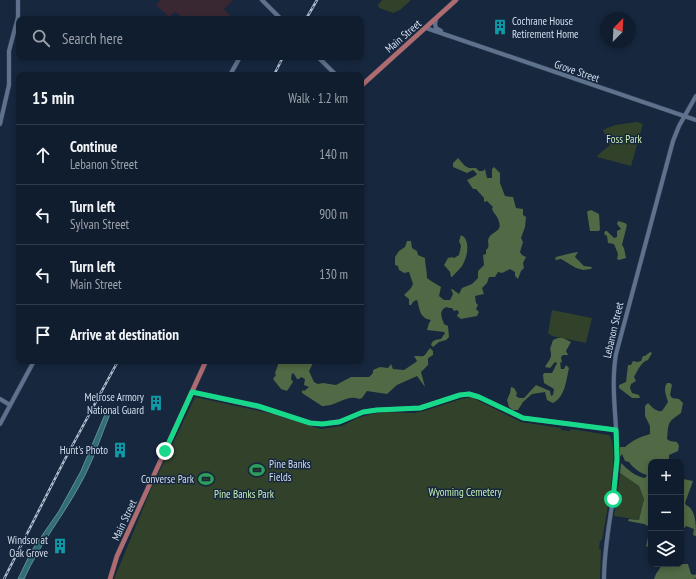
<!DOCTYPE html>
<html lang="en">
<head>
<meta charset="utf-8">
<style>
	body { margin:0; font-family:"PT Sans Narrow",sans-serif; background:#192636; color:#f1f3f6 }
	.controls { position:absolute; right:12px; bottom:12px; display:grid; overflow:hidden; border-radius:8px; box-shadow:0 2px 6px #0003 }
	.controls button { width:36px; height:36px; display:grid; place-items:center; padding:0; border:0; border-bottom:1px solid #303b4a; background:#101d2e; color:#f1f3f6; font:20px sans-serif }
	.compass { position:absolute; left:600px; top:12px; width:36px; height:36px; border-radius:50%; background:#101d2e; box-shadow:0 2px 6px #0003; rotate:24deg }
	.stop { position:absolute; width:12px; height:12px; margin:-9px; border:3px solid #17d989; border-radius:50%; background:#fff }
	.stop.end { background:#17d989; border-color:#fff; box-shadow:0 1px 4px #0008 }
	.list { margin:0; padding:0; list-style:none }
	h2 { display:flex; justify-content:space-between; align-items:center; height:52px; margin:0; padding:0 16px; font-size:17px }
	h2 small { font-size:13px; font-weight:400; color:#9ca2aa }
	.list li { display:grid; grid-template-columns:26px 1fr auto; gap:12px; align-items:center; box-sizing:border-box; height:60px; padding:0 16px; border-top:1px solid #303b4a }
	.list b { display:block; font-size:15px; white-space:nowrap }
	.list p { margin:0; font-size:13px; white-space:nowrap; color:#9ca2aa }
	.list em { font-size:13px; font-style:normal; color:#9ca2aa }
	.icon { flex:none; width:22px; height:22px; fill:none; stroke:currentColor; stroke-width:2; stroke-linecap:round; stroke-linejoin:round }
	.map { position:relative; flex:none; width:696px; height:579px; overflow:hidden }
	.search { position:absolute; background:#101d2e; box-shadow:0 2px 6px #0003; left:16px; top:16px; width:348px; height:44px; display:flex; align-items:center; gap:10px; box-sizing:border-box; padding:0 14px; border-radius:8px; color:#9ca2aa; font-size:15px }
	.panel { position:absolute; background:#101d2e; box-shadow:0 2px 6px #0003; left:16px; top:72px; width:348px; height:292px; border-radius:8px }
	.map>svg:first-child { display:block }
	.education { fill:#392832 }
	.green { fill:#31412a }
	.forest { fill:#516944 }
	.water { fill:#306d74; stroke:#618f98 }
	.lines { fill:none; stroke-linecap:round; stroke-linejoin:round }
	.secondary-casing { stroke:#344154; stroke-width:5 }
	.primary-casing { stroke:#344154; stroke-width:5.5 }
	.secondary { stroke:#5e728d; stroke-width:4 }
	.primary { stroke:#ae6c71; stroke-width:4.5 }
	.rail-casing { stroke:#b2bece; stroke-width:2.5 }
	.rail { stroke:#16273e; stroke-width:1; stroke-dasharray:3; stroke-linecap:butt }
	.route { stroke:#17d989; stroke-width:5 }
	.labels { text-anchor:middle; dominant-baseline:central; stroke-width:3; stroke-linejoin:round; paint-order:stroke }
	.poi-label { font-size:11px; fill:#d3deed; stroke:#16273e; text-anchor:end }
	.street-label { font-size:11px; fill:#d3deed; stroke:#16273e }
	.park-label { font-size:11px; fill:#c8f1b3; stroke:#16273e }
</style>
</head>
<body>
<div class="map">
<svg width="696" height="579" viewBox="0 0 696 579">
	<rect width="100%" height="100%" fill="#16273e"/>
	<path class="education" d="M161 0H168V1L170 0H233L224 9 233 19H185L175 12 169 17 156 5Z"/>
	<path class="green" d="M382 0H411L400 10 393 13 379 8 378 5Z
		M637 122 643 124 631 166 597 157 599 154 610 145 603 130 615 125Z
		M552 310 592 318 586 343 552 336 548 333Z
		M195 397 273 414 321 429 342 426 357 418 372 414 386 412 414 413 424 411 461 399 471 397 521 422 561 428V430L570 431 571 429 609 435C621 448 605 521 602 540L600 541 599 548 601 550 600 579H114L151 489Z
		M620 473 639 486 644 499 639 520 614 516Z"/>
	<path class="forest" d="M458 158 465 166 469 168H476L479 171H483L485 169 487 178H492V169L494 167 500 173V183L505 196 513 197 516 208 523 209V215L526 217 525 227 521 238 523 242 520 252 522 255 526 257 523 263 524 268 521 271 518 279 515 276V272L510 269 502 273 498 272 495 277H489L487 283 482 288 484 294 475 296 476 303 478 305 476 309 479 312 477 316 461 319 457 316 459 312 457 310 454 311 452 308H449L446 307C438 311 442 318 444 324L448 326 449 337 446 340 439 342 433 347 431 345C433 339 436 340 441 339L445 333 444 332 427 330 429 323 431 320C419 318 420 309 417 300L414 301 411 305H409V299L404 295 411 288 413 284 409 272 404 273 399 270 398 266 395 265V257L399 251 405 247 407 241H411L412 248 417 251 418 255 425 258C425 264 427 271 427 278L431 281 441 287 439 296 444 300H450L453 294 451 289H452L459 294 462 288 472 284 478 278V271L484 265 483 255 486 254V250L488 248C489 245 488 243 488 241 489 230 506 234 497 217 496 215 493 212 492 209L493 207 487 201 484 202V198L476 189H473L467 180 475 176 477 174 473 170 467 173 453 167V163Z
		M591 210 599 214 600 229 599 231H590L587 212 588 211Z
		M618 221 625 223 627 225 622 245 624 248 626 258 619 260 617 259 618 254 614 244 608 243 607 236 604 234 605 231H607L614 238 617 237V231L621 229 617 224Z
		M461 235C470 239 468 254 464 262 462 268 456 272 452 277H451L450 272 444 265 448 258 452 257 454 258 459 255 461 246 459 241Z
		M578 252 575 257 584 266 592 267 591 269 583 270 576 268 561 259 555 260 556 257C564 255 570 253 578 252Z
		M558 338H563L571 342 566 351 568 355H563L561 357 562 363 560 362 561 369H564L566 365 569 368C566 381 565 397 553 403L547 400 545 392 532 394 523 402 518 410H513L509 407 507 400 510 393 511 387 514 388 517 393 516 396 519 398H524L536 385 550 391 551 396 553 395 554 389 544 383 543 375 544 373H552L557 363 555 362 550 368 545 367C549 359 553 359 550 349L553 340Z
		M430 348 433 351V355C425 360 429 358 428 365L421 372 425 387 417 376 397 385 387 394 367 391 362 398 359 399C347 394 336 407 322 406L302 393V390L304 391 309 387 304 385 305 379 301 377 299 379H297L294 374 292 373 291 379 293 382 287 391 281 389 273 379 276 375 275 373 278 365V361H314L309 371 314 382 318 384 323 383 336 385 351 377H369L373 373V370L380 367 388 368 391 364 393 369 404 370 416 362 417 361 414 356C427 356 422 358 430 348Z
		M650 352 652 353 648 360C641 362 638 370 634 377L636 381 631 384 630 388 632 393 639 395 640 398H632L619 388V385L626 382 628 365H631L633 361 637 362 641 361 643 356H645Z
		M667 383H670L672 385 670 395 672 398 679 399 683 403 681 413C667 423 669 421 667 439L670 441 677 442 679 446 678 451 669 455V462H651V541L650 545 646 547 649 533 648 526 644 524 628 521 629 519 639 520 644 499 639 486 620 473 621 463C627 469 636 477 645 478L647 475C641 474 632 467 629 462L625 461 622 454 620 457V447H625C633 440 640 437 650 434V426L645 416V406L648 403C652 407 656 412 662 411L668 402C666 395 663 389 667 383Z
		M681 475 683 479 693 481 685 503 686 505C696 509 696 525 696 536L693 535 694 529 686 526 681 532Z
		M666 564H688L691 574 694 575 696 574V578L694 579H654L656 574 662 565Z"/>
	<path class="water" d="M106 412 110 414C101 436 94 458 83 479 65 514 40 543 24 579H18L32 550 59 511 81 471Z"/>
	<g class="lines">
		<defs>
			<path id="secondary" d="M262 0 281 19
				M436 19 435 24 436 28 441 31
				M426 28 696 120
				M318 57 336 75
				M230 75 240 57
				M0 124 9 85V51L18 17V0
				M192 392 263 408 310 423 323 424 342 421 363 412 377 410 420 408 460 395 469 394 479 397 523 418 616 430
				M0 399 10 405
				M0 424 34 361
				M604 579C604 538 615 501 617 461 618 425 610 390 616 354L673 141 679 126 696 96"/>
			<path id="primary" d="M361 86 456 0
				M110 579 117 556 206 361"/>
		</defs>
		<use href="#secondary" class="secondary-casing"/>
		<use href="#primary" class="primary-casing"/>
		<use href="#secondary" class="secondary"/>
		<use href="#primary" class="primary"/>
		<defs>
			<path id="rail" d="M306 19 317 0
				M274 75 283 57
				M4 579 64 461 118 361"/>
		</defs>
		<use href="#rail" class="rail-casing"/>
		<use href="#rail" class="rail"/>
	</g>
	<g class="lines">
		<path class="route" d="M165 451 192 392 258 406 310 423 322 424 339 422 363 412 377 410 420 408 460 395 469 394 479 397 523 418 616 430 617 459 613 499"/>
	</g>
	<defs>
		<symbol id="building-bare" viewBox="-9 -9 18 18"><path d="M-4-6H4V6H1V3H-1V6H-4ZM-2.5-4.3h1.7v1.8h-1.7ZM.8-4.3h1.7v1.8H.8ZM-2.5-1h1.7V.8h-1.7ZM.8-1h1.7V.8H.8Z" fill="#0f9aa8" stroke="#16273e" stroke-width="2.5" paint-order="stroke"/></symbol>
		<symbol id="stadium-bare" viewBox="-9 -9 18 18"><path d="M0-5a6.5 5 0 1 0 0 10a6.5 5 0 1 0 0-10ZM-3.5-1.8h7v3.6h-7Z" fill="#2e9e5b" stroke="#16273e" stroke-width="2.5" paint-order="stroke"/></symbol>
	</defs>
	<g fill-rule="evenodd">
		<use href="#building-bare" x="489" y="16" width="22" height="22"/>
		<use href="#building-bare" x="145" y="392" width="22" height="22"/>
		<use href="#building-bare" x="109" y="439" width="22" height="22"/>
		<use href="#stadium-bare" x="246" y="459" width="22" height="22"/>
		<use href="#stadium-bare" x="195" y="468" width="22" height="22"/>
		<use href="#building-bare" x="49" y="535" width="22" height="22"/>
	</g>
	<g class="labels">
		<g class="poi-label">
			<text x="512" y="21" text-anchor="start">Cochrane House<tspan x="512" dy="13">Retirement Home</tspan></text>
			<text x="144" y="397">Melrose Armory<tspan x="144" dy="13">National Guard</tspan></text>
			<text x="108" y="450">Hunt's Photo</text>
			<text x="269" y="464" text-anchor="start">Pine Banks<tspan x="269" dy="13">Fields</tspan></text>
			<text x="194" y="479">Converse Park</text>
			<text x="48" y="540">Windsor at<tspan x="48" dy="13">Oak Grove</tspan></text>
		</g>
		<g class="street-label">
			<text transform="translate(403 36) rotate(-41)">Main Street</text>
			<text transform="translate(577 71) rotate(19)">Grove Street</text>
			<text transform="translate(613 330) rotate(-77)">Lebanon Street</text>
			<text transform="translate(124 520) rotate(-65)">Main Street</text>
		</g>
		<g class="park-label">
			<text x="624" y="139">Foss Park</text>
			<text x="465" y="492">Wyoming Cemetery</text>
			<text x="244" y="494">Pine Banks Park</text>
		</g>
	</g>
</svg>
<div class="controls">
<button>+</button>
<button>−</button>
<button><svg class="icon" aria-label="layers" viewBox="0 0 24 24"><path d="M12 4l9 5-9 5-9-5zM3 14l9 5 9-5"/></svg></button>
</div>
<svg class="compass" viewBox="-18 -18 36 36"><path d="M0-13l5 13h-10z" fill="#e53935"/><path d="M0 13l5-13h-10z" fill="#9ca2aa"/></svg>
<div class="stop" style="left:613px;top:499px"></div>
<div class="stop end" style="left:165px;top:451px"></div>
<div class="search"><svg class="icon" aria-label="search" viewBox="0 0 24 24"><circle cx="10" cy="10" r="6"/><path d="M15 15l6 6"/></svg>Search here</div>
<section class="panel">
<h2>15 min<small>Walk · 1.2 km</small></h2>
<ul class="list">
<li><svg class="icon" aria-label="ahead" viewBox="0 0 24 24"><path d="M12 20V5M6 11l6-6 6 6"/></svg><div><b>Continue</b><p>Lebanon Street</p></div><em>140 m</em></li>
<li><svg class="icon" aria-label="left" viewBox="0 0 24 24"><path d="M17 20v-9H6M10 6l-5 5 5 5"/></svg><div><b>Turn left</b><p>Sylvan Street</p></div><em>900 m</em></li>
<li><svg class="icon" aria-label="left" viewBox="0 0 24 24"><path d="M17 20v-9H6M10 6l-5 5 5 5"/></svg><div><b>Turn left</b><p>Main Street</p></div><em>130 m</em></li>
<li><svg class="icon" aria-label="arrive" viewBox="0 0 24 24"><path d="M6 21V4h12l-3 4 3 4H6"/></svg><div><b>Arrive at destination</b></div></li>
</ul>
</section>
</div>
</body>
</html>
